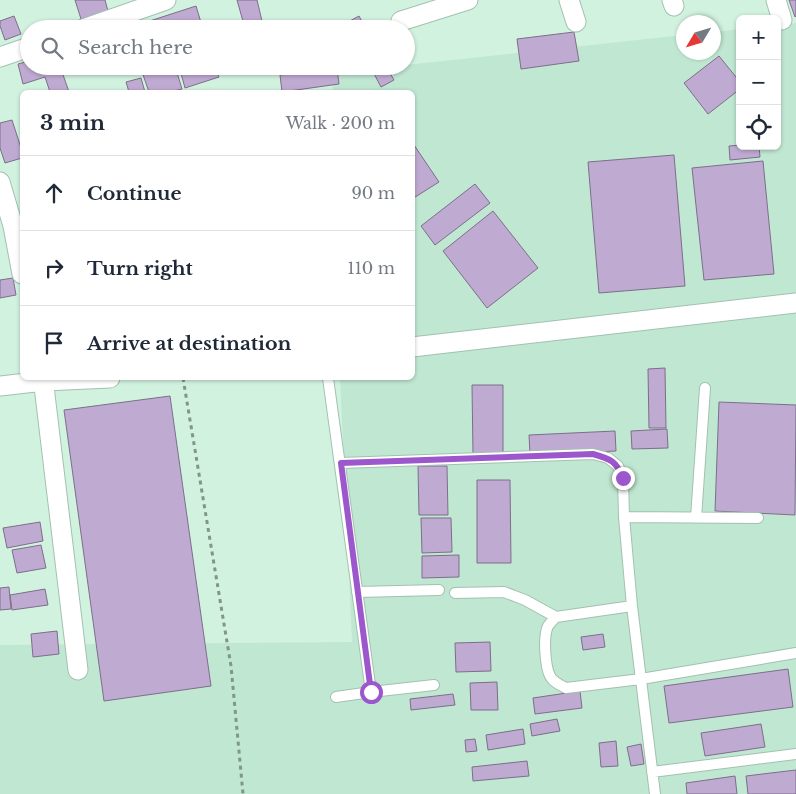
<!DOCTYPE html>
<html lang="en">
<head>
<meta charset="utf-8">
<style>
	body { margin:0; font-family:"Libre Baskerville",serif; background:#f2f2f3; color:#1f2937 }
	.controls { position:absolute; right:15px; top:15px; display:grid; overflow:hidden; border-radius:8px; box-shadow:0 1px 4px #0004 }
	.controls button { width:45px; height:45px; display:grid; place-items:center; padding:0; border:0; border-bottom:1px solid #e0e1e3; background:#fff; color:#1f2937; font:25px sans-serif }
	.compass { position:absolute; left:676px; top:15px; width:45px; height:45px; border-radius:50%; background:#fff; box-shadow:0 1px 4px #0004; rotate:232deg }
	.stop { position:absolute; width:15px; height:15px; margin:-11px; border:4px solid #9c57cc; border-radius:50%; background:#fff }
	.stop.end { background:#9c57cc; border-color:#fff; box-shadow:0 1px 5px #0008 }
	.list { margin:0; padding:0; list-style:none }
	h2 { display:flex; justify-content:space-between; align-items:center; height:65px; margin:0; padding:0 20px; font-size:21px }
	h2 small { font-size:16px; font-weight:400; color:#747a83 }
	.list li { display:grid; grid-template-columns:32px 1fr auto; gap:15px; align-items:center; box-sizing:border-box; height:75px; padding:0 20px; border-top:1px solid #e0e1e3 }
	.list b { display:block; font-size:19px; white-space:nowrap }
	.list em { font-size:16px; font-style:normal; color:#747a83 }
	.icon { flex:none; width:28px; height:28px; fill:none; stroke:currentColor; stroke-width:2; stroke-linecap:round; stroke-linejoin:round }
	.map { position:relative; flex:none; width:796px; height:794px; overflow:hidden }
	.search { position:absolute; background:#fff; box-shadow:0 1px 4px #0004; left:20px; top:20px; width:395px; height:55px; display:flex; align-items:center; gap:12px; box-sizing:border-box; padding:0 18px; border-radius:28px; color:#747a83; font-size:19px }
	.panel { position:absolute; background:#fff; box-shadow:0 1px 4px #0004; left:20px; top:90px; width:395px; height:290px; border-radius:8px }
	.map>svg:first-child { display:block }
	.built { fill:#c0e7d2 }
	.building { fill:#bfaad2; stroke:#7c6f88 }
	.lines { fill:none; stroke-linecap:round; stroke-linejoin:round }
	.service-casing { stroke:#a2c1b0; stroke-width:12 }
	.minor-casing { stroke:#a2c1b0; stroke-width:21 }
	.path { stroke:#7f9689; stroke-width:3; stroke-dasharray:4 4; stroke-linecap:butt }
	.service { stroke:#fff; stroke-width:10 }
	.minor { stroke:#fff; stroke-width:19 }
	.route { stroke:#9c57cc; stroke-width:6 }
</style>
</head>
<body>
<div class="map">
<svg width="796" height="794" viewBox="0 0 796 794">
	<rect width="100%" height="100%" fill="#d2f2e0"/>
	<path class="built" d="M796 23V794H0V645L352 642 340 378H412V92H333L332 73 683 35 684 52H714V32L740 29V146H777V25Z"/>
	<path class="building" d="M75 0H105L108 11 81 19Z
		M237 0H257L262 21 244 25Z
		M789 0H796V16L795 17Z
		M196 6 203 29H128V28Z
		M14 16 21 34 5 40 0 26V21Z
		M359 16 366 29H349L346 23Z
		M574 32 579 61 521 69 517 39Z
		M719 56 740 82V89L708 114 684 83Z
		M29 61V66H60L69 92H50L45 77 23 84 18 64Z
		M140 66H175L182 89 170 92H149Z
		M179 66H215L219 77 185 88Z
		M370 66H386L394 80 381 87Z
		M337 68 339 84 282 92 280 75Z
		M141 78 145 92H129L126 82Z
		M12 120 22 151V158L5 163 0 148V123Z
		M412 142 439 182 412 199Z
		M740 145V146H759L760 157 730 160 729 146Z
		M674 155 685 286 599 293 588 162Z
		M763 161 774 274 704 280 692 168Z
		M475 184 490 203 435 245 421 226Z
		M493 211 538 268 487 308 443 251Z
		M13 278 16 295 0 298V280Z
		M665 368 666 428H649L648 369Z
		M472 385H503V455H473Z
		M170 396 211 686 104 701 64 410Z
		M719 402 796 405 795 515 715 511Z
		M667 429 668 448 632 449 631 431Z
		M615 431 616 451 530 455 529 435Z
		M418 466H447L448 515H419Z
		M477 480H510L511 563H477Z
		M421 518H451L452 552 422 553Z
		M40 522 43 541 7 548 3 528Z
		M41 545 46 568 17 573 12 550Z
		M459 555V577L422 578V556Z
		M9 587 11 609 0 610V588Z
		M45 589 48 605 12 610 10 595Z
		M57 631 59 654 33 657 31 634Z
		M603 634 605 647 583 650 581 637Z
		M490 642 491 671 456 672 455 643Z
		M788 669 793 707 669 723 664 686Z
		M497 682 498 710H471L470 683Z
		M580 691 582 708 535 714 533 698Z
		M453 694 455 705 411 710 410 699Z
		M557 719 560 731 532 736 530 724Z
		M761 724 765 747 705 756 701 733Z
		M523 729 525 744 488 750 486 735Z
		M475 739 477 751 466 752 465 740Z
		M616 741 618 766 601 767 599 743Z
		M641 744 644 764 631 766 627 747Z
		M527 761 529 776 473 781 472 767Z
		M796 770V794H748L746 776Z
		M735 776 737 794H687L686 783Z"/>
	<g class="lines">
		<defs>
			<path id="service" d="M328 378 371 692 434 685
				M341 463 593 454 608 458 618 466 623 478 624 517 632 606 655 794
				M624 517 758 518
				M696 518 705 388
				M357 592 439 590
				M455 593 504 592 525 600 556 617
				M632 606 556 617C554 619 550 623 548 626 543 636 545 666 550 676 553 682 560 685 566 688L641 679 796 653
				M336 697 371 692
				M652 772 796 754"/>
			<path id="minor" d="M569 0 576 22
				M672 0 674 6
				M776 0 782 20
				M401 21 468 0
				M83 29 166 0
				M0 57 29 47
				M0 182 13 226 22 274
				M412 347 796 303
				M43 378 78 670
				M0 386 44 381 110 378"/>
		</defs>
		<use href="#service" class="service-casing"/>
		<use href="#minor" class="minor-casing"/>
		<path class="path" d="M183 378 231 666 243 794"/>
		<use href="#service" class="service"/>
		<use href="#minor" class="minor"/>
	</g>
	<g class="lines">
		<path class="route" d="M371 692 341 463 593 454C611 459 616 461 623 478"/>
	</g>
</svg>
<div class="controls">
<button>+</button>
<button>−</button>
<button><svg class="icon" aria-label="locate" viewBox="0 0 24 24"><circle cx="12" cy="12" r="6"/><path d="M12 2v4M12 18v4M2 12h4M18 12h4"/></svg></button>
</div>
<svg class="compass" viewBox="-18 -18 36 36"><path d="M0-13l5 13h-10z" fill="#e53935"/><path d="M0 13l5-13h-10z" fill="#747a83"/></svg>
<div class="stop" style="left:371px;top:692px"></div>
<div class="stop end" style="left:623px;top:478px"></div>
<div class="search"><svg class="icon" aria-label="search" viewBox="0 0 24 24"><circle cx="10" cy="10" r="6"/><path d="M15 15l6 6"/></svg>Search here</div>
<section class="panel">
<h2>3 min<small>Walk · 200 m</small></h2>
<ul class="list">
<li><svg class="icon" aria-label="ahead" viewBox="0 0 24 24"><path d="M12 20V5M6 11l6-6 6 6"/></svg><div><b>Continue</b></div><em>90 m</em></li>
<li><svg class="icon" aria-label="right" viewBox="0 0 24 24"><path d="M7 20v-9h11M14 6l5 5-5 5"/></svg><div><b>Turn right</b></div><em>110 m</em></li>
<li><svg class="icon" aria-label="arrive" viewBox="0 0 24 24"><path d="M6 21V4h12l-3 4 3 4H6"/></svg><div><b>Arrive at destination</b></div></li>
</ul>
</section>
</div>
</body>
</html>
